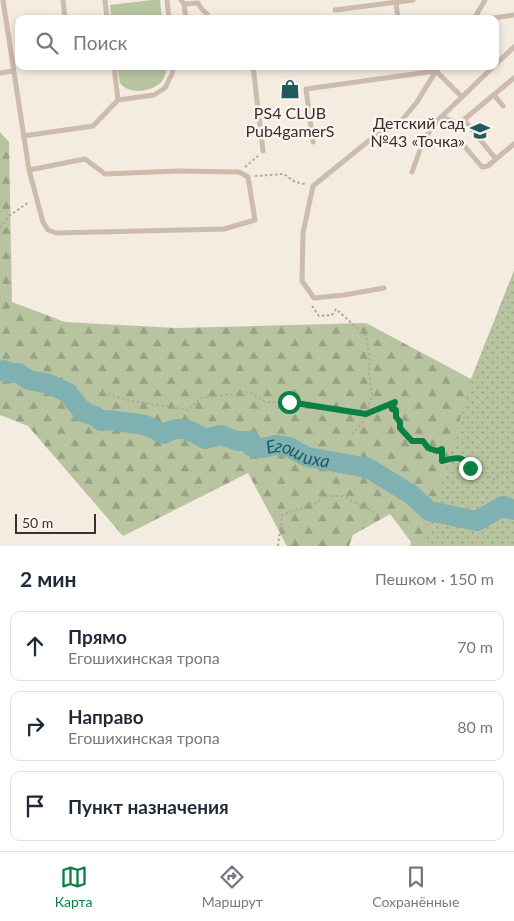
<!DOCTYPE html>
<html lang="ru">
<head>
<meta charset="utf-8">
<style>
	body { margin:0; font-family:Lato,sans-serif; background:#f2f2f3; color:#1f2937 }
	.scale { position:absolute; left:15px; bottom:12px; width:81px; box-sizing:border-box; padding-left:5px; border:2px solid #3b302b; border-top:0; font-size:14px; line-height:18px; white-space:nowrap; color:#3b302b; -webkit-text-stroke:4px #fbf5ee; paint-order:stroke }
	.stop { position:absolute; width:15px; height:15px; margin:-11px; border:4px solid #0b8043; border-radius:50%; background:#fff }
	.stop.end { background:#0b8043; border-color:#fff; box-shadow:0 1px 5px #0008 }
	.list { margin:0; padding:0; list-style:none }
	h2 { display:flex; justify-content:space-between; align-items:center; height:65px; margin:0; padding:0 20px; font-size:21px }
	h2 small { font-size:16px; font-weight:400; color:#747a83 }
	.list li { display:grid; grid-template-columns:32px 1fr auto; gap:15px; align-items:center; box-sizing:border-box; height:70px; margin:0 10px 10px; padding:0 10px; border:1px solid #e0e1e3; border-radius:10px }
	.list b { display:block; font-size:19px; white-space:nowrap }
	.list p { margin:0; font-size:16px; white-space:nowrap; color:#747a83 }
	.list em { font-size:16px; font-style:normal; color:#747a83 }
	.icon { flex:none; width:28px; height:28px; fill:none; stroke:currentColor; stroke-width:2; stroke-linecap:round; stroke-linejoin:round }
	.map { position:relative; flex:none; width:514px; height:546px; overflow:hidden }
	.search { position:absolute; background:#fff; box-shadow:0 2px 8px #0003; left:15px; right:15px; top:15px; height:55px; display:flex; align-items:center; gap:12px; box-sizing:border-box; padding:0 18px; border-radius:10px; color:#747a83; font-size:19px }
	.sheet { height:305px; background:#fff }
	nav { display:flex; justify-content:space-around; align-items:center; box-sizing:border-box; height:70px; border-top:1px solid #e0e1e3; background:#fff; font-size:14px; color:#747a83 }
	nav a { display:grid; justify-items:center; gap:2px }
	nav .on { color:#0b8043 }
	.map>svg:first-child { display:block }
	.forest { fill:url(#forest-firs) }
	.garden { fill:url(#garden-dots) }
	.pitch { fill:#b8c4a0 }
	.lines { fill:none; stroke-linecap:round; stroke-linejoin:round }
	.river { stroke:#7fb0b2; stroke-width:20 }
	.path { stroke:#b9a596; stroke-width:2; stroke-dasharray:2.5 2.5; stroke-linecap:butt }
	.lane { stroke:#cdbbac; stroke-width:5 }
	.route { stroke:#0b8043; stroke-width:6 }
	.labels { text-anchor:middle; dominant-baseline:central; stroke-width:5; stroke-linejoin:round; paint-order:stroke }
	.poi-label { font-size:16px; fill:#3b302b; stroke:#fbf5ee }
	.water-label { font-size:18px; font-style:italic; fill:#1f5a5e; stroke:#fbf5ee }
</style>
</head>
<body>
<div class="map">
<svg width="514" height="546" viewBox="0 0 514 546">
	<defs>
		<pattern id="forest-firs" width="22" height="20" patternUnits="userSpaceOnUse" patternTransform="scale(1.25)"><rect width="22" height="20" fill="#b8c4a0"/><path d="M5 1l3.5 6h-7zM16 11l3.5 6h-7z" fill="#97a083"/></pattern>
		<pattern id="garden-dots" width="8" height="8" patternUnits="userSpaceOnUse" patternTransform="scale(1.25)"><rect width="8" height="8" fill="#b8c4a0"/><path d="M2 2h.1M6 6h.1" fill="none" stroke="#97a083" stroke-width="1.8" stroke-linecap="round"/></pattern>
	</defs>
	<rect width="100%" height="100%" fill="#f4ebe1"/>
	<path class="forest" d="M0 132 9 142 12 302 65 322 176 328 366 323 471 379 514 271V546H410L411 542 390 514 353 535 349 546H287L248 473 123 536 28 426 0 415Z"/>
	<path class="garden" d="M514 271V546H424L471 380Z"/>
	<path class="pitch" d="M152 0H160L162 19H111L110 5Z
		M117 66H168C166 71 165 77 162 81 155 90 136 94 126 88 123 87 122 85 120 83Z"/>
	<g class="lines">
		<path class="river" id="s1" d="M0 371 4 370 11 373H18L29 380 49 384 68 393 83 412 95 416 101 421 110 420 145 425 164 434C180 424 190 430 205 439L221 435 237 441H251L252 447 263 448 276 445 289 447 307 457 368 468 412 495 429 511 477 521 503 506 514 510"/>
		<path class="path" d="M245 167 258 156
			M255 176 284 174 295 182 305 184
			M0 228 9 216 29 202
			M312 306 319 316 332 315 336 309 366 336 370 359 369 373 372 395 366 414 361 425 352 434
			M103 392 126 400 189 410 200 398 249 392 266 402H289L366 414 395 403 392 409 396 410V417L400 422V427L412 441H423L428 448 437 451 442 449V461C454 458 463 454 470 468L472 465H484C485 473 487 476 494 479L499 474 514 471
			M278 546 282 515 318 502 324 496H343L378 514"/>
		<path class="lane" d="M3 0 29 170 43 222 48 230 56 233 224 229 255 220 248 177 239 172 178 171 105 174 85 159 29 170
			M63 0 65 19
			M105 0 107 19
			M167 0 169 19
			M181 0 184 4 186 19
			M396 2 398 19
			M184 4 198 3 201 8 207 14 208 19
			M335 10 413 0
			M474 19 485 0
			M487 19 514 15
			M495 65 514 47
			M114 66 118 100
			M253 66 263 151
			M0 73 13 71
			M494 95 503 106
			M462 97 494 66
			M442 117 455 122H461L514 78
			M464 120 496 159 514 144
			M23 136 93 126 118 100 154 95 165 88 172 74 173 66
			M460 141 482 167 488 166 496 159
			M313 142 306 89 436 71 440 66
			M384 288 344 295 314 298 302 281 303 233 313 186 376 135 398 125 417 102 436 71 462 97 437 121 424 139 412 172"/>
	</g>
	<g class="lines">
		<path class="route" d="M289 402 366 414 395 402 392 409 396 410V417L400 422V428L412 441H423L428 448 437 451 442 449V461C454 458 463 454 470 468"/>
	</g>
	<defs>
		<symbol id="shop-bare" viewBox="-9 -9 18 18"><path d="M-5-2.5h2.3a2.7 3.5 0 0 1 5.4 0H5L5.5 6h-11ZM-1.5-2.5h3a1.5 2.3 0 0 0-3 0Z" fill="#1f5a5e" stroke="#fbf5ee" stroke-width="2.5" paint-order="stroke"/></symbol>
		<symbol id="school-bare" viewBox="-9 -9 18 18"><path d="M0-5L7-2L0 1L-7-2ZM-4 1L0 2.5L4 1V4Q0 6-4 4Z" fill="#1f5a5e" stroke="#fbf5ee" stroke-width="2.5" paint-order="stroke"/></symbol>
	</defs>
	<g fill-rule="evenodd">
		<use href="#shop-bare" x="276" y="75" width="28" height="28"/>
		<use href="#school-bare" x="466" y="117" width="28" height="28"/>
	</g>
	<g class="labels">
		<g class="poi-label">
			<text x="290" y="112">PS4 CLUB<tspan x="290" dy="18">Pub4gamerS</tspan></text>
			<text x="465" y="122" text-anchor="end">Детский сад<tspan x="465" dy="18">№43 «Точка»</tspan></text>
		</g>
		<g class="water-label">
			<text stroke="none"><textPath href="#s1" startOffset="329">Егошиха</textPath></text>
		</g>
	</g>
</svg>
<div class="scale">50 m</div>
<div class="stop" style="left:289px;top:402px"></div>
<div class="stop end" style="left:470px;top:468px"></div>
<div class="search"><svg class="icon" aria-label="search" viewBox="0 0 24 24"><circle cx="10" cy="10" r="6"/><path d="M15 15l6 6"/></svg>Поиск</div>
</div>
<section class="sheet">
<h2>2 мин<small>Пешком · 150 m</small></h2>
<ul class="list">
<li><svg class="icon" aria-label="ahead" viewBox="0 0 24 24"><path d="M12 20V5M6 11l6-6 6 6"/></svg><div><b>Прямо</b><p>Егошихинская тропа</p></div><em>70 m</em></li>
<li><svg class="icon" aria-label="right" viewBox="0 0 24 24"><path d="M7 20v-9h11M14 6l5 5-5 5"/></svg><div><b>Направо</b><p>Егошихинская тропа</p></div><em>80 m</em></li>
<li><svg class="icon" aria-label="arrive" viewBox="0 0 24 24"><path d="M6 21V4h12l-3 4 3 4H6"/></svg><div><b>Пункт назначения</b></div></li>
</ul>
</section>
<nav>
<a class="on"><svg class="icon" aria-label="map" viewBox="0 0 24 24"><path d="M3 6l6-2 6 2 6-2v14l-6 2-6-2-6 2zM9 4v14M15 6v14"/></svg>Карта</a>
<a><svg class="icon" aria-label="directions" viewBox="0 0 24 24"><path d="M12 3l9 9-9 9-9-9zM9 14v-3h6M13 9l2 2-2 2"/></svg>Маршрут</a>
<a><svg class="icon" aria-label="saved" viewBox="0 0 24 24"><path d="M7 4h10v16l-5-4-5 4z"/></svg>Сохранённые</a>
</nav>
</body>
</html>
